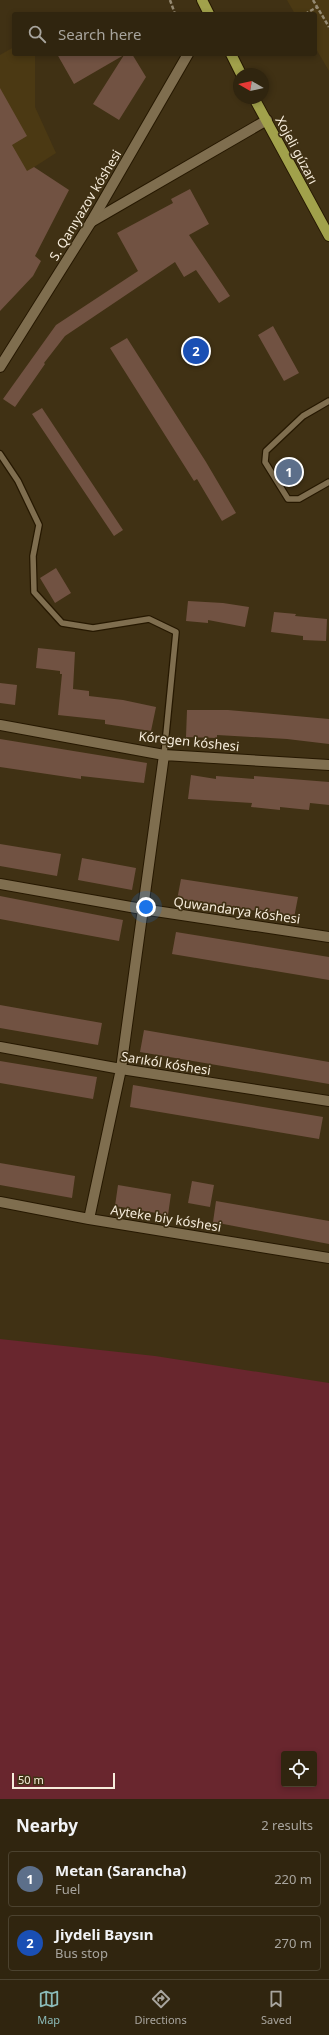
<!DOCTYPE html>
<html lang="en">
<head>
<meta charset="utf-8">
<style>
	body { margin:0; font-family:"Noto Sans",sans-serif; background:#382d18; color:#f1f3f6 }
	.controls { position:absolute; right:12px; bottom:12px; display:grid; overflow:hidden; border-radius:4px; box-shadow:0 2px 6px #0003 }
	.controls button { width:36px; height:36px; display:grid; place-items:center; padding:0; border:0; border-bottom:1px solid #4b422f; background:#30250f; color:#f1f3f6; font:20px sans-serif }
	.compass { position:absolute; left:233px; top:68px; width:36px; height:36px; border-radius:50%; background:#30250f; box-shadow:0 2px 6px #0003; rotate:279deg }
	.scale { position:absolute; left:12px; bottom:10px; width:103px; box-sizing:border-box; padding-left:4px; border:2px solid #f7eddc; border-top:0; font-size:11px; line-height:14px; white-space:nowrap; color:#f7eddc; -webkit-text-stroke:3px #403114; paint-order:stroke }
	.you { position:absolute; left:146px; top:907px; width:14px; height:14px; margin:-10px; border:3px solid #fff; border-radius:50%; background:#1a73e8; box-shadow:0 0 0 6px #1a73e833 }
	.badge { display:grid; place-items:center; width:26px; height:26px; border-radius:50%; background:#8bbbb9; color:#fff; font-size:13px; font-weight:700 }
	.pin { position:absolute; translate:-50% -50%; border:2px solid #fff; box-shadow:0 1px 4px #0006 }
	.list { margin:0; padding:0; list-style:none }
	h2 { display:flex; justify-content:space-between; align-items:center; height:52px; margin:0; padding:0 16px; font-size:17px }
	h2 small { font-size:13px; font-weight:400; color:#a8a59e }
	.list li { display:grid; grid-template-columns:26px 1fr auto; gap:12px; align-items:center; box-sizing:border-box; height:56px; margin:0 8px 8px; padding:0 8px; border:1px solid #4b422f; border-radius:4px }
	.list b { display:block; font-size:15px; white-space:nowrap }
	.list p { margin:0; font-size:13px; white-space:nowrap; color:#a8a59e }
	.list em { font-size:13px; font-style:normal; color:#a8a59e }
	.icon { flex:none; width:22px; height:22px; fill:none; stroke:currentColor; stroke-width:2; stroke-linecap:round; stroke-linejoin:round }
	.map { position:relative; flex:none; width:329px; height:1799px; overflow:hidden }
	.search { position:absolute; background:#30250f; box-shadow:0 2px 6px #0003; left:12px; right:12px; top:12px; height:44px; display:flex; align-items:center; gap:10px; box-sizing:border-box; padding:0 14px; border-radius:4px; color:#a8a59e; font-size:15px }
	.sheet { height:180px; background:#30250f }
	nav { display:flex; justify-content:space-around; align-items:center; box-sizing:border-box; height:56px; border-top:1px solid #4b422f; background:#30250f; font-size:11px; color:#a8a59e }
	nav a { display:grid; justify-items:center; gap:2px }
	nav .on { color:#8bbbb9 }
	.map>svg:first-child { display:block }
	.built { fill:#4b3913 }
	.green { fill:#69262e; fill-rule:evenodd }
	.building { fill:#715242 }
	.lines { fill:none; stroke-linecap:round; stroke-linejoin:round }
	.service-casing { stroke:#261800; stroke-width:8 }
	.minor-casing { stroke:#261800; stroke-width:12 }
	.tertiary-casing { stroke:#261800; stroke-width:12 }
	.primary-casing { stroke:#261800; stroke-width:12 }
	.path { stroke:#968a72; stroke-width:2.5; stroke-dasharray:4 2; stroke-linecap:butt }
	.service { stroke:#7f6e4f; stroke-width:5.5 }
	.minor { stroke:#7f6e4f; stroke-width:10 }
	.tertiary { stroke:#7f6e4f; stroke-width:10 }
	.primary { stroke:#a1a14b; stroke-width:10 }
	.labels { text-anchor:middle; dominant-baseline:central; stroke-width:3.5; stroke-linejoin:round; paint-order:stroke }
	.street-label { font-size:13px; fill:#f7eddc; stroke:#403114 }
</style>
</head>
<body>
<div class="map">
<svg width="329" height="1799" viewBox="0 0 329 1799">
	<rect width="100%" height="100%" fill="#403114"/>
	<path class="built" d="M287 0H329V71L315 47V14H295Z
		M14 47V54H35V107L56 153 0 189V55Z"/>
	<path class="green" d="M0 1339 155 1356 329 1383V1799H0ZM284 1754H314V1784H284Z"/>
	<path class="building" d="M57 54H132L146 77 119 120 93 104 124 55 74 84Z
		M0 88 27 136 12 145 27 171 34 167 69 190 35 256 41 261 33 276 0 311Z
		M190 189 209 224 189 235 230 296 219 303 196 270 184 277 175 262 65 336 44 363 45 364 15 407 3 399 56 325 138 271 117 233 173 203 171 199Z
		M273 326 299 373 284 381 258 335Z
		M127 338 206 462 236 513 222 521 197 479 194 481 110 348Z
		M42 408 123 530 114 536 32 414Z
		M56 568 71 593 55 603 40 578Z
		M188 601 223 603 249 607 245 627 208 620V623L186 621Z
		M274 612 296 614 295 616 327 619 326 641 303 640V636L271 632Z
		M38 648 75 652 73 689 89 691V696L123 700 156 707 151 731 105 724V720L58 715 62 674H60V671L36 668Z
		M0 683 17 685 15 705 0 703Z
		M187 710H228L329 719V744L287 739 217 735V738L186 737Z
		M0 739 147 763 144 783 81 776V779L0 767Z
		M191 775 216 779V776L254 779V776L329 782V805L310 803 309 810 280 807V810L251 807 252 803 188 799Z
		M0 844 61 854 57 876 0 866Z
		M82 858 136 868 132 890 78 880Z
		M181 879 298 897 294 918 272 915V913L177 900Z
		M0 896 123 920 119 941 0 919Z
		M176 932 329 957V980L172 954Z
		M0 1005 102 1023 98 1045 0 1028Z
		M144 1030 329 1062V1084L140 1052Z
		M0 1061 97 1077 93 1099 0 1083Z
		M133 1085 323 1117 319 1139 130 1107Z
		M0 1163 75 1176 72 1198 0 1185Z
		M192 1181 214 1185 210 1207 188 1203Z
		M118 1185 171 1194 168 1215 115 1206Z
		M216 1201 329 1221V1244L213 1222Z"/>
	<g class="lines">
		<defs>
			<path id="service" d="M329 401 303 416 266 451 265 462 288 499H299L329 482
				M0 454 18 481 39 525 33 556 34 592 62 623 93 628 149 619 176 632 164 755"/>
			<path id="minor" d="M91 222 267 120
				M0 725 164 755 329 765
				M0 884 142 909 329 937
				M0 1047 121 1069 329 1101
				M0 1202 89 1219 329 1258
				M89 1219 121 1069 164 755"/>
			<path id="tertiary" d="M0 367 91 222 188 54"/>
			<path id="primary" d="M202 0 209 14
				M231 54 241 74
				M254 98 329 236"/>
		</defs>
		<use href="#service" class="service-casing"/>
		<use href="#minor" class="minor-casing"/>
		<use href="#tertiary" class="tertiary-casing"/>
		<use href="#primary" class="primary-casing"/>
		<path class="path" d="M170 0 175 14
			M313 0 329 27
			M305 14 317 7"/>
		<use href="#service" class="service"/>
		<use href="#minor" class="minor"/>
		<use href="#tertiary" class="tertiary"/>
		<use href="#primary" class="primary"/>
	</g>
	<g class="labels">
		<g class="street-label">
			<text transform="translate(297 150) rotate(62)">Xojeli gúzarı</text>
			<text transform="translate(85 205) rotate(-59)">S. Qanıyazov kóshesi</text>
			<text transform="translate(189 741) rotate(6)">Kóregen kóshesi</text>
			<text transform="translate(237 910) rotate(8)">Quwandarya kóshesi</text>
			<text transform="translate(166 1063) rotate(9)">Sarıkól kóshesi</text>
			<text transform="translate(166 1218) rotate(9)">Ayteke biy kóshesi</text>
		</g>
	</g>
</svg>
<div class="controls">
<button><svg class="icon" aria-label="locate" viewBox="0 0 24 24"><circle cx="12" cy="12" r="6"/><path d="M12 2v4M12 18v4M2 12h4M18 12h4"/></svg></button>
</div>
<svg class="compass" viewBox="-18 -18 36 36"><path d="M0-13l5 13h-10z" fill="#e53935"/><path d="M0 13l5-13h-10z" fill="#a8a59e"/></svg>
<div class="scale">50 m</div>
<div class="you"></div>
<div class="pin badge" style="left:289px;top:472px;background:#5c6f8a">1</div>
<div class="pin badge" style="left:196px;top:351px;background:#1a4fb4">2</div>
<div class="search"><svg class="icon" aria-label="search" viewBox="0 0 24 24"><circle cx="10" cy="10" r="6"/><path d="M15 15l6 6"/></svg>Search here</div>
</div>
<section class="sheet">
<h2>Nearby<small>2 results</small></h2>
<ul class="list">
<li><span class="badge" style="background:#5c6f8a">1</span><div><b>Metan (Sarancha)</b><p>Fuel</p></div><em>220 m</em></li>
<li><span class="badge" style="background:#1a4fb4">2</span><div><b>Jiydeli Baysın</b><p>Bus stop</p></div><em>270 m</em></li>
</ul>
</section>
<nav>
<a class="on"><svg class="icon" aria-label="map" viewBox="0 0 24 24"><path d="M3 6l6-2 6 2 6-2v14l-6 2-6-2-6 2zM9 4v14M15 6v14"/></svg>Map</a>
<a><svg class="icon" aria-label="directions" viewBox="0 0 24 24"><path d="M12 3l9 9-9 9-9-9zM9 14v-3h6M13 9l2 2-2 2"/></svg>Directions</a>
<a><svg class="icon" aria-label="saved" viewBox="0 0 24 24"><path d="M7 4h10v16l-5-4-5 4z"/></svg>Saved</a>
</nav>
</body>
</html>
